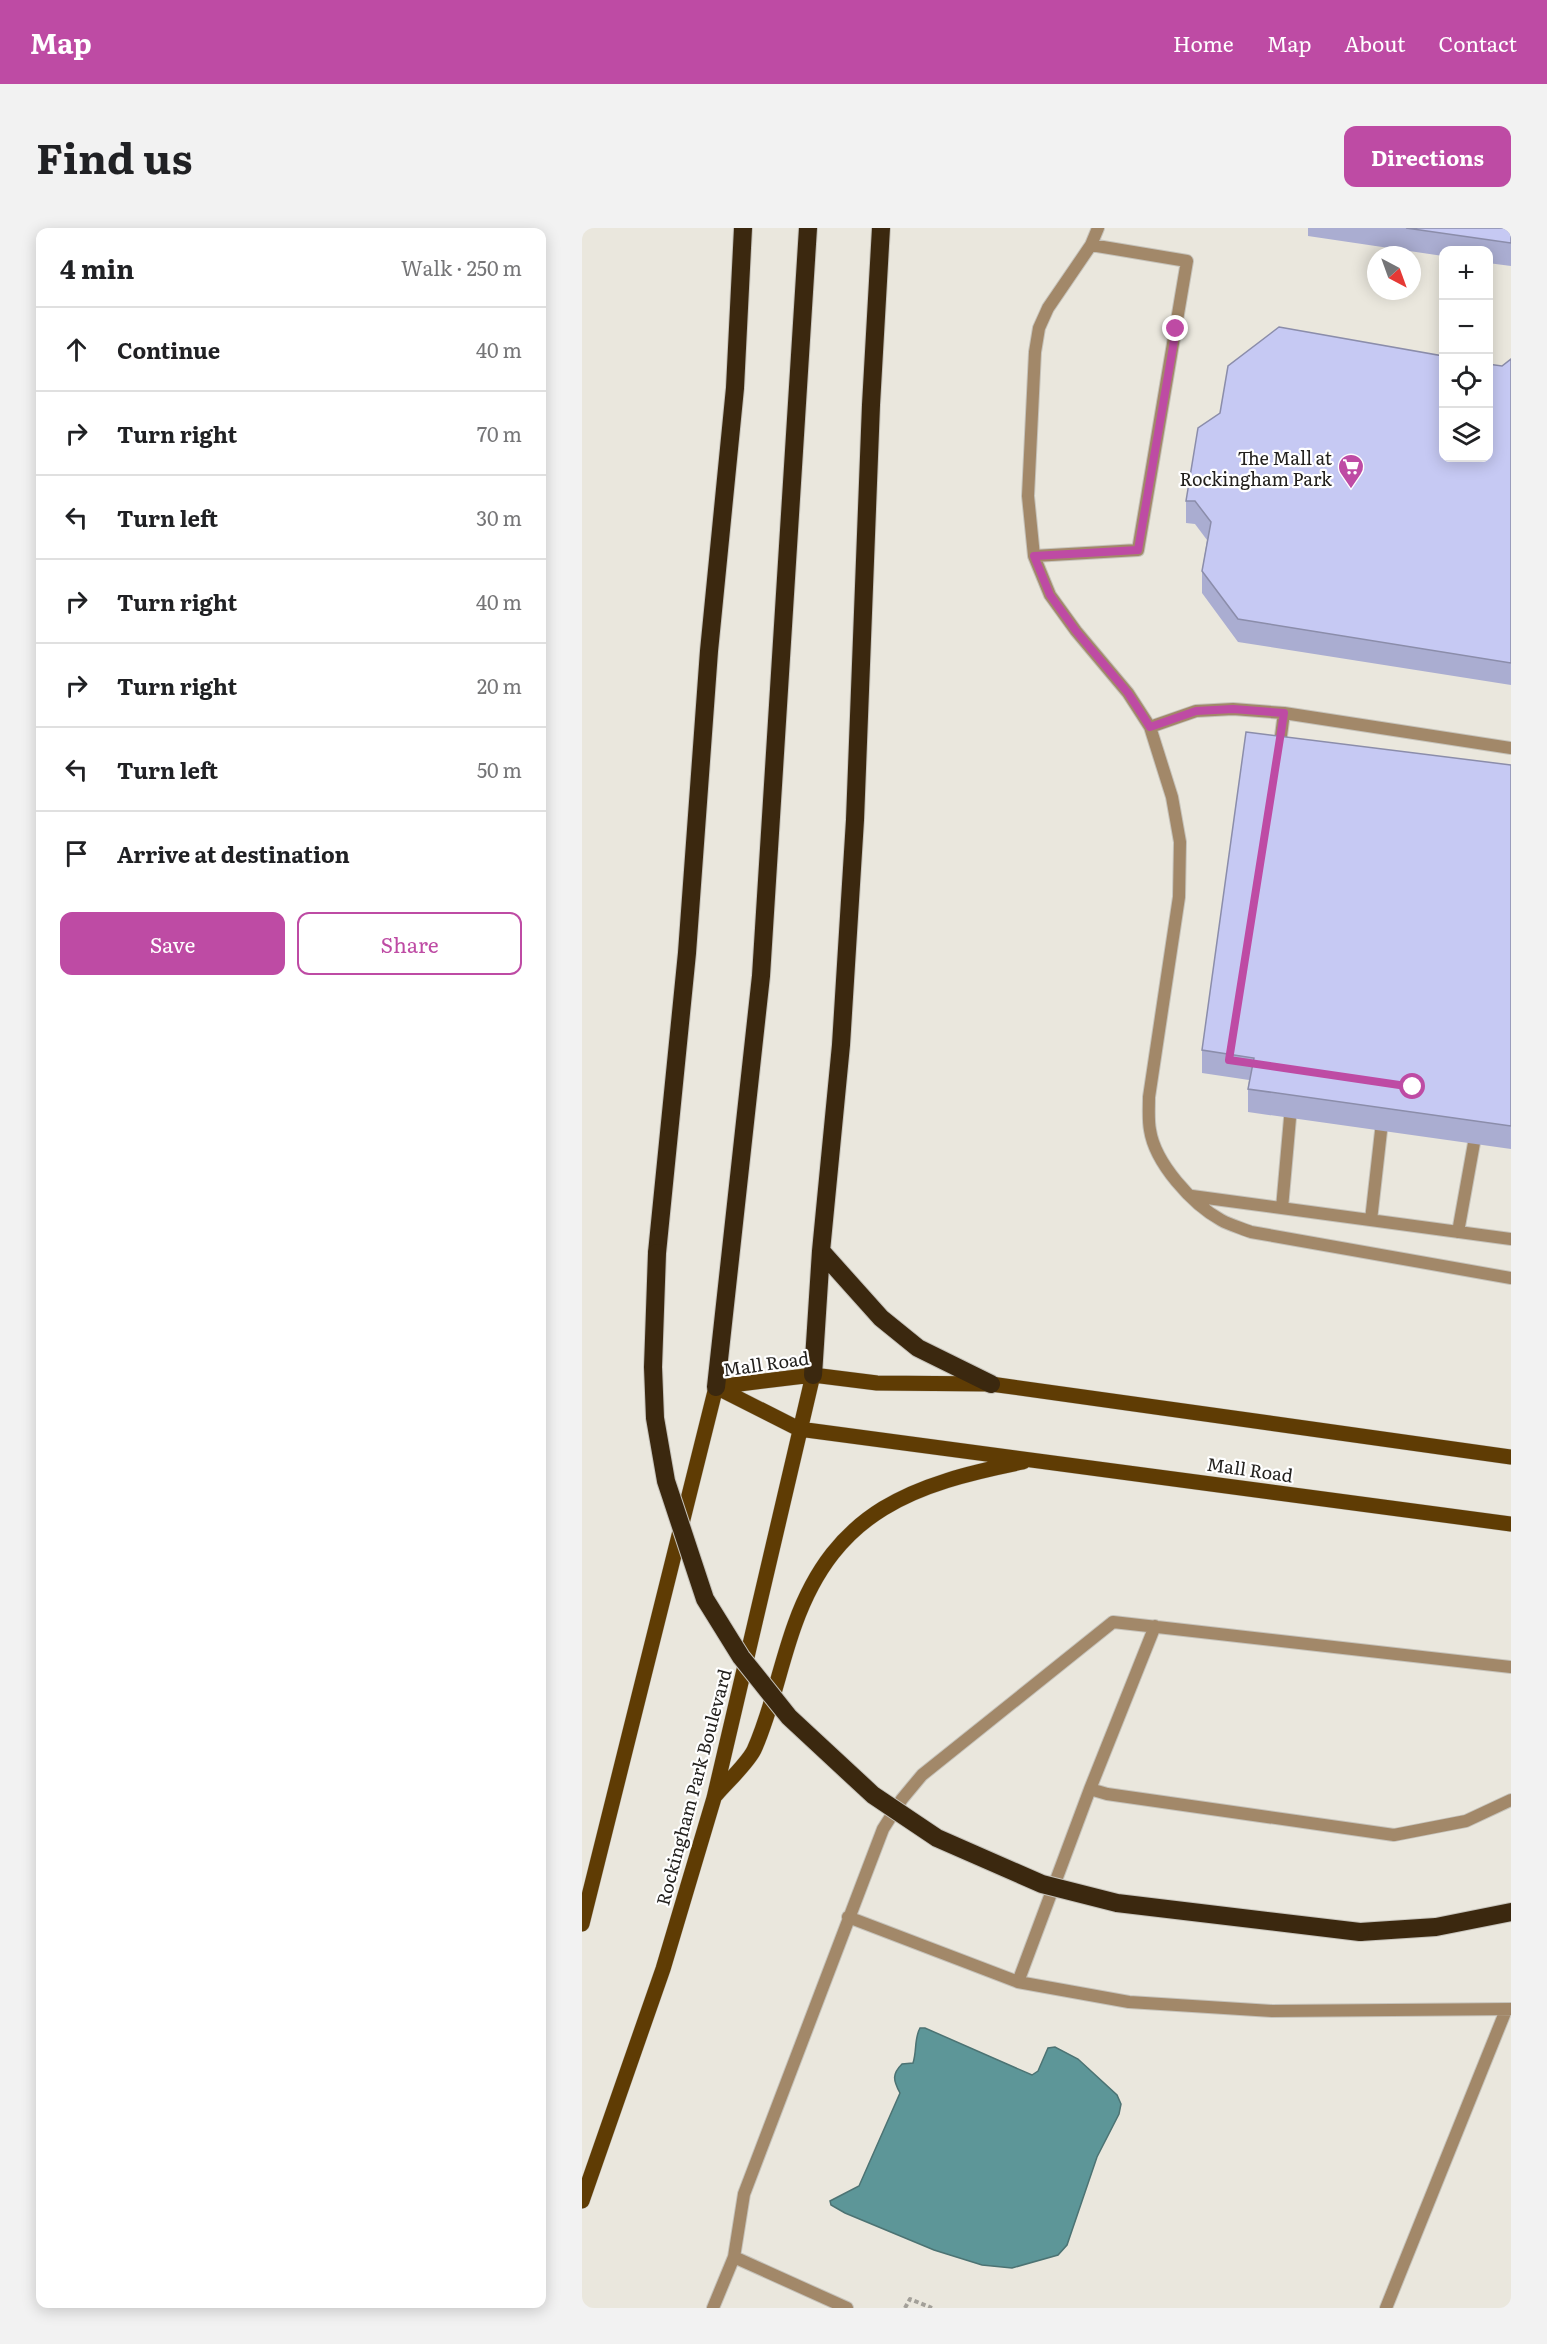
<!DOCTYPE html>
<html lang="en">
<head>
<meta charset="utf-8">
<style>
	body { margin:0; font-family:Literata,serif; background:#f2f2f2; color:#202124 }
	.controls { position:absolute; right:18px; top:18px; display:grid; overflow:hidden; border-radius:12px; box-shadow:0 3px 15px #0003 }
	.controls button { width:54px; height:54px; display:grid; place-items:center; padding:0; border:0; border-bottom:2px solid #e0e0e0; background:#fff; color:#202124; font:30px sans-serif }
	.compass { position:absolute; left:785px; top:18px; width:54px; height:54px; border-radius:50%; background:#fff; box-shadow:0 3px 15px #0003; rotate:139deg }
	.stop { position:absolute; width:18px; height:18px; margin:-14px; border:4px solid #be4ba4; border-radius:50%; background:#fff }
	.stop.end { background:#be4ba4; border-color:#fff; box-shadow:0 2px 6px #0008 }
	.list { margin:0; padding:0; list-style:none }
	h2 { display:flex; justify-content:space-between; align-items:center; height:78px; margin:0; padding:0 24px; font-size:26px }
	h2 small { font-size:20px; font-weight:400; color:#757577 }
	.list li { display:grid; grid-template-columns:39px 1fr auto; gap:18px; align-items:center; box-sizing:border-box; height:84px; padding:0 24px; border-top:2px solid #e0e0e0 }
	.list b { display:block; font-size:22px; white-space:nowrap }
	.list em { font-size:20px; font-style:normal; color:#757577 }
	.actions { display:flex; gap:12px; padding:18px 24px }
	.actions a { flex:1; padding:14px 0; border:2px solid #be4ba4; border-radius:12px; text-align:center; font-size:21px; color:#be4ba4 }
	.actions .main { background:#be4ba4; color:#fff }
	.icon { flex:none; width:33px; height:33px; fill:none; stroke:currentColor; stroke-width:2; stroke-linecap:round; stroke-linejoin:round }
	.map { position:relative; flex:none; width:929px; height:2080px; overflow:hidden; border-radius:12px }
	header { display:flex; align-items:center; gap:36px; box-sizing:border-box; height:84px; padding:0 30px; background:#be4ba4; color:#fff }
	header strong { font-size:28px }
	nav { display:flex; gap:33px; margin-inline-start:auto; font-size:21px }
	.intro { display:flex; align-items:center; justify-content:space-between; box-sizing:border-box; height:144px; padding:0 36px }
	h1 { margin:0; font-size:42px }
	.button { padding:15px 27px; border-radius:12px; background:#be4ba4; color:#fff; font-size:21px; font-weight:700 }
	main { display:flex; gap:36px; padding:0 36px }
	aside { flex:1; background:#fff; border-radius:12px; box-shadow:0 3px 15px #0003 }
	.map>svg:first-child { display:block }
	.water { fill:#5d9698; stroke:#4c7373; stroke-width:1.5 }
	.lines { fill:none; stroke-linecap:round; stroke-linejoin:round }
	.lane-casing { stroke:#c6c3bb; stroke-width:14 }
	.primary-casing { stroke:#c6c3bb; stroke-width:16 }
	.highway-casing { stroke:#c6c3bb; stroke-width:20 }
	.path { stroke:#a3a099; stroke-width:4; stroke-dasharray:4.5 3; stroke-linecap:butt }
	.lane { stroke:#a28869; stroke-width:12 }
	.primary { stroke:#5f3c04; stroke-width:15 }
	.highway { stroke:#3b280f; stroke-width:18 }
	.highway-bridge-casing { stroke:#c6c3bb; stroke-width:20; stroke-linecap:butt }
	.highway-bridge { stroke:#3b280f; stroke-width:18 }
	.wall { fill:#aaadd1 }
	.building { fill:#c6c9f3; stroke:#8b8daa; stroke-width:1.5 }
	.route { stroke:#be4ba4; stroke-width:8 }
	.labels { text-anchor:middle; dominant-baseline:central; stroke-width:4.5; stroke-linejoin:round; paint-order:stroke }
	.poi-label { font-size:18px; fill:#23211e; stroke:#fff; text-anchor:end }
	.street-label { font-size:18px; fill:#23211e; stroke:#fff }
</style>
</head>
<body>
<header>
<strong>Map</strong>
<nav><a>Home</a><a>Map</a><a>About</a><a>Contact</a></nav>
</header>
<div class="intro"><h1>Find us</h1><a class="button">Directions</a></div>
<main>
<aside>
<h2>4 min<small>Walk · 250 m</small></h2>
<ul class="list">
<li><svg class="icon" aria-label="ahead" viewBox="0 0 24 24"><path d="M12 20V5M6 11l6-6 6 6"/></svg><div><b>Continue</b></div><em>40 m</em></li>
<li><svg class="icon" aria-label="right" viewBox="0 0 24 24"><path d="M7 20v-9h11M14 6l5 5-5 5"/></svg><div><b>Turn right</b></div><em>70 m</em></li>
<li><svg class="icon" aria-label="left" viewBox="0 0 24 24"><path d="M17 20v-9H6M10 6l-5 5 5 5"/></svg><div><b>Turn left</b></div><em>30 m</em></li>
<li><svg class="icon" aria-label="right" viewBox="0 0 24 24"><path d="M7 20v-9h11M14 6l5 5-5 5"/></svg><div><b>Turn right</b></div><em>40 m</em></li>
<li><svg class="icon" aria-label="right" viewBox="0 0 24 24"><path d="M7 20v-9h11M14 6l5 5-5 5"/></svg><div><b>Turn right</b></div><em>20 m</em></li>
<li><svg class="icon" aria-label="left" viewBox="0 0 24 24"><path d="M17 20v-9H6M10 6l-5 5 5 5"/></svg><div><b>Turn left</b></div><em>50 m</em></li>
<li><svg class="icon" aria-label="arrive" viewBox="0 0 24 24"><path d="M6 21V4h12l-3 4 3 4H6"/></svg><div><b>Arrive at destination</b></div></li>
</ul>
<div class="actions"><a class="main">Save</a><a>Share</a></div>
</aside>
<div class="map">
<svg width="929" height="2080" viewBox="0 0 929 2080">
	<rect width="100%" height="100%" fill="#eae7dd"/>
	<path class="water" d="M338 1800H343L450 1847 456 1843 466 1820 473 1819 496 1831 535 1867 539 1876 537 1886 515 1929 485 2017 476 2027 430 2040 400 2037 352 2022 263 1985 249 1977 248 1973 277 1958 318 1865C311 1852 310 1846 320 1836L331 1835C335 1823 332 1811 338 1800Z"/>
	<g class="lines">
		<defs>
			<path id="lane" d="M509 17 466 80 457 100 453 124 446 268 452 328 468 367 494 403 546 465 568 499 590 569 598 614 597 669 567 869C567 880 566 892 568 902 573 935 610 976 639 992 648 997 659 1000 669 1004L929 1050
				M452 328 556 322 605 33 509 17 516 0
				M568 499 614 483 651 481 702 485 929 520
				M697 523 702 485
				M610 968 929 1011
				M700 980 708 890
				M789 992 799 903
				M876 1004 892 915
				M508 1561 573 1398
				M266 1689 436 1754 508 1561 525 1566 812 1607 884 1593 929 1572
				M436 1754 547 1774 690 1783 929 1781
				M152 2029 162 1966 301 1601 320 1571 340 1547 531 1394 929 1439
				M131 2080 152 2029 265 2080
				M804 2080 924 1782"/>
			<path id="primary" d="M134 1159 217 1201 929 1296
				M134 1159 231 1147 295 1155 409 1156 929 1229
				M134 1567C145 1554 165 1536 172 1522 190 1482 198 1437 213 1396 254 1282 331 1256 441 1234
				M0 1696 134 1159
				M0 1973 81 1741 132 1570 231 1147"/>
			<path id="highway" d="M239 1023 299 1090 336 1120 409 1156
				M75 1025 105 725 127 423 153 160 161 0
				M231 1147 239 1023 259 817 273 592 289 177 299 0
				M134 1159 179 748 226 0
				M778 1704 854 1699 929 1684"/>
		</defs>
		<use href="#lane" class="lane-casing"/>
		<use href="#primary" class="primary-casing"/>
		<use href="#highway" class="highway-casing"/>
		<path class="path" d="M323 2080 328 2071 350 2080"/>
		<use href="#lane" class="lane"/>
		<use href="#primary" class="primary"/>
		<use href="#highway" class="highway"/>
		<defs>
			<path id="highway-bridge" d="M75 1025 71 1139 73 1190 84 1253 123 1371 159 1429 207 1489 291 1567 355 1610 460 1656 535 1675 778 1704"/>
		</defs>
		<use href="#highway-bridge" class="highway-bridge-casing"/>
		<use href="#highway-bridge" class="highway-bridge"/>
	</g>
	<path class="wall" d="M726 0H929V38L906 35V22H861V28L726 8Z
		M929 131V457L656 414 620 365V343L625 312 613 296 604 295V273L920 138Z
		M929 537V921L666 884V861L667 852 620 845V822Z"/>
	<path class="building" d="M824 0H929V15Z
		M697 99 861 128V230H906V136L920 138 929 131V435L656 391 620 343 629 294 613 273H604L616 200 638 185 646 138Z
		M664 504 929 537V898L666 861 672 830 620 822Z"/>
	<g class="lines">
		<path class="route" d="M594 101 556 322 452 328 468 367 494 403 546 465 568 499 614 483 651 481 702 485 647 832 831 859"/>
	</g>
	<defs>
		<symbol id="supermarket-pin" viewBox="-11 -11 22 30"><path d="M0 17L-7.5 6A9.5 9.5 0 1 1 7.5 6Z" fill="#be4ba4" stroke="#fff"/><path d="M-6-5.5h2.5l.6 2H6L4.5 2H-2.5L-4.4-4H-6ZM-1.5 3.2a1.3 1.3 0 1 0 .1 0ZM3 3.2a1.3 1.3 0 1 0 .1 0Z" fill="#fff"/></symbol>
	</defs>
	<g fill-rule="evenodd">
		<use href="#supermarket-pin" x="754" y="224" width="30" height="40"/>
	</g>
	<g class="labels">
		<g class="poi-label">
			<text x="750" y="229">The Mall at<tspan x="750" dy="21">Rockingham Park</tspan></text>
		</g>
		<g class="street-label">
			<text transform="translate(184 1135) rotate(-8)">Mall Road</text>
			<text transform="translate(668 1241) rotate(8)">Mall Road</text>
			<text transform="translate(111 1559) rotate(-75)">Rockingham Park Boulevard</text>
		</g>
	</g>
</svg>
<div class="controls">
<button>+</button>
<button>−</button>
<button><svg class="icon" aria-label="locate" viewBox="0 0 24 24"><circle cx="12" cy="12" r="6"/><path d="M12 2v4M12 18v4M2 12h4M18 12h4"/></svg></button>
<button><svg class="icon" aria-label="layers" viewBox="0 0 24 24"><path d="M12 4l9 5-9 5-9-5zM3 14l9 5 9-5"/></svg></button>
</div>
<svg class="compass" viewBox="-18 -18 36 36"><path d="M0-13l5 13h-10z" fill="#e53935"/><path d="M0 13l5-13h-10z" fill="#757577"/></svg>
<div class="stop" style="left:831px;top:859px"></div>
<div class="stop end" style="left:594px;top:101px"></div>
</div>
</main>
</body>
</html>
